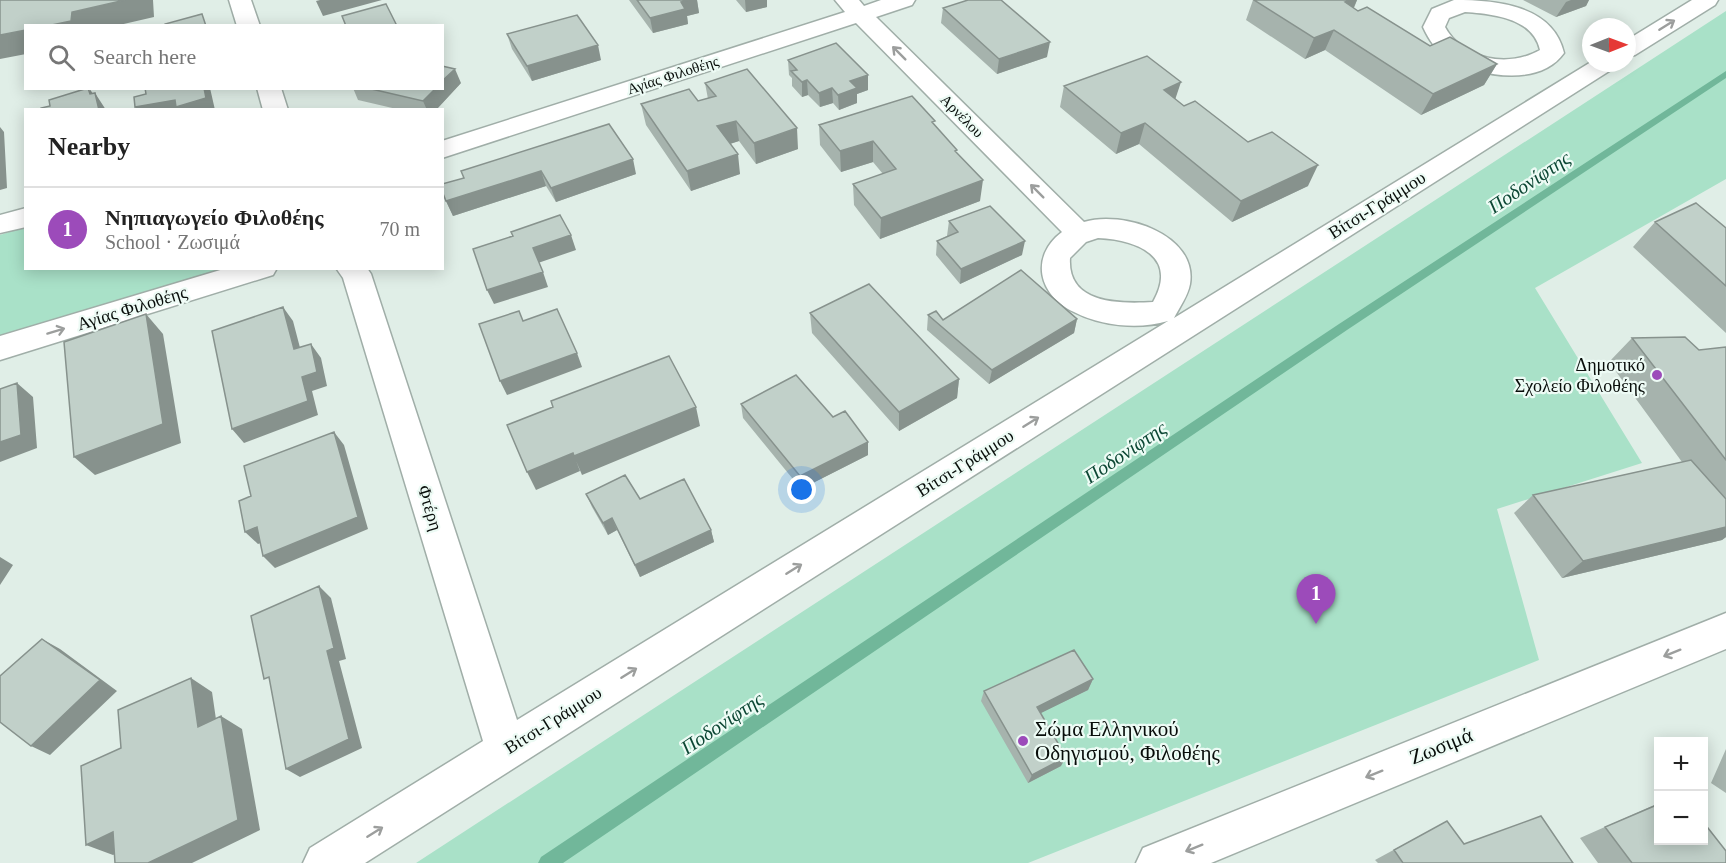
<!DOCTYPE html>
<html lang="en">
<head>
<meta charset="utf-8">
<style>
	body { margin:0; font-family:Georgia,serif; background:#f2f2f2; color:#222 }
	.controls { position:absolute; right:18px; bottom:18px; display:grid; overflow:hidden; border-radius:0px; box-shadow:0 3px 15px #0003 }
	.controls button { width:54px; height:54px; display:grid; place-items:center; padding:0; border:0; border-bottom:2px solid #e0e0e0; background:#fff; color:#222; font:30px sans-serif }
	.compass { position:absolute; left:1582px; top:18px; width:54px; height:54px; border-radius:50%; background:#fff; box-shadow:0 3px 15px #0003; rotate:89deg }
	.you { position:absolute; left:802px; top:490px; width:21px; height:21px; margin:-15px; border:4px solid #fff; border-radius:50%; background:#1a73e8; box-shadow:0 0 0 9px #1a73e833 }
	.badge { display:grid; place-items:center; width:39px; height:39px; border-radius:50%; background:#9c4bba; color:#fff; font-size:20px; font-weight:700 }
	.pin { position:absolute; translate:-50% -50px; filter:drop-shadow(0 2px 3px #0008) }
	.pin::after { content:''; position:absolute; top:32px; width:21px; height:18px; background:inherit; clip-path:polygon(0 0,100% 0,50% 100%) }
	.list { margin:0; padding:0; list-style:none }
	h2 { display:flex; justify-content:space-between; align-items:center; height:78px; margin:0; padding:0 24px; font-size:26px }
	h2 small { font-size:20px; font-weight:400; color:#767676 }
	.list li { display:grid; grid-template-columns:39px 1fr auto; gap:18px; align-items:center; box-sizing:border-box; height:84px; padding:0 24px; border-top:2px solid #e0e0e0 }
	.list b { display:block; font-size:22px; white-space:nowrap }
	.list p { margin:0; font-size:20px; white-space:nowrap; color:#767676 }
	.list em { font-size:20px; font-style:normal; color:#767676 }
	.icon { flex:none; width:33px; height:33px; fill:none; stroke:currentColor; stroke-width:2; stroke-linecap:round; stroke-linejoin:round }
	.map { position:relative; flex:none; width:1726px; height:863px; overflow:hidden }
	.search { position:absolute; background:#fff; box-shadow:0 3px 15px #0003; left:24px; top:24px; width:420px; height:66px; display:flex; align-items:center; gap:15px; box-sizing:border-box; padding:0 21px; border-radius:0px; color:#767676; font-size:22px }
	.panel { position:absolute; background:#fff; box-shadow:0 3px 15px #0003; left:24px; top:108px; width:420px; height:162px; border-radius:0px }
	.map>svg:first-child { display:block }
	.green { fill:#a9e1c8 }
	.lines { fill:none; stroke-linecap:round; stroke-linejoin:round }
	.stream { fill:#71b79a; fill-rule:evenodd }
	.minor-casing { stroke:#a0aea8; stroke-width:3 }
	.minor { fill:#fff; fill-rule:evenodd }
	.wall { fill:#a6b3ad }
	.shaded-wall { fill:#87928d }
	.building { fill:#c1d0c9; stroke:#87928d; stroke-width:1.5 }
	.oneway { stroke:#9c9e9d }
	.poi-dot { fill:#9c4bba; stroke:#edfbf5; stroke-width:2 }
	.labels { text-anchor:middle; dominant-baseline:central; stroke-width:4.5; stroke-linejoin:round; paint-order:stroke }
	.far-street-label { font-size:15px; fill:#080d0a; stroke:#edfbf5 }
	.street-label { font-size:18px; fill:#080d0a; stroke:#edfbf5 }
	.poi-label { font-size:18px; fill:#080d0a; stroke:#edfbf5; text-anchor:end }
	.water-label { font-size:20px; font-style:italic; fill:#0c4734; stroke:#edfbf5 }
	.near-poi-label { font-size:21px; fill:#080d0a; stroke:#edfbf5; text-anchor:start }
	.near-street-label { font-size:21px; fill:#080d0a; stroke:#edfbf5 }
</style>
</head>
<body>
<div class="map">
<svg width="1726" height="863" viewBox="0 0 1726 863">
	<rect width="100%" height="100%" fill="#e0eee7"/>
	<path class="green" d="M1726 11V179L1535 288 1642 463 1497 509 1539 660 1028 863H416Z
		M25 227 26 268 223 269 0 336V235Z"/>
	<g class="lines">
		<path class="stream" d="M1726 71V78L1347 330 563 863H538L541 857 1339 324Z"/>
		<defs>
			<path id="minor" d="M229 0H251L260 26H237Z
				M835 0H859L864 6 881 0H915L912 5 876 17 1084 222C1122 210 1198 234 1190 284 1188 296 1179 308 1174 318L1591 62 1618 63 1614 68 365 863H303L310 848 483 741 343 278 336 268H367L371 274 517 720 1168 321C1139 330 1101 326 1074 312 1039 296 1029 257 1062 232L856 23 442 158V141L845 12ZM1098 238C1137 240 1179 256 1153 302 1119 304 1067 304 1070 258L1086 242Z
				M1454 0C1496 0 1553 5 1564 53 1540 87 1480 77 1450 59 1436 51 1429 40 1423 27L1432 9ZM1465 12C1493 14 1533 18 1540 50 1509 68 1463 60 1445 27L1449 18Z
				M1692 0H1718L1715 5 1635 55 1627 57V40Z
				M257 88H281L288 110H263Z
				M26 208V227L0 233V215Z
				M227 268H277L273 275 0 360V336Z
				M1726 613V649L1211 863H1136L1143 848Z"/>
		</defs>
		<use href="#minor" class="minor-casing"/>
		<use href="#minor" class="minor"/>
	</g>
	<path class="wall" d="M629 0H697L699 13 687 16 688 24 653 33Z
		M736 0H767V7L746 12Z
		M1253 0H1357L1354 8 1358 11 1430 46 1497 64 1484 85 1421 115 1325 50 1305 59 1246 20Z
		M1523 0H1589L1586 6 1556 17Z
		M943 8 1047 57 997 74 941 23Z
		M507 34 601 60 532 81 512 49Z
		M788 60 868 90 857 94V103L839 110 833 103 820 107 808 95 802 97 792 86V78L789 75Z
		M461 83 436 110H401L358 100 353 88H442Z
		M705 83 798 149 756 164 739 141 730 144 740 174 691 191 646 125 641 104 698 101 708 99Z
		M1064 86 1175 99 1184 106 1248 142 1308 186 1232 222 1139 144 1116 154 1060 107Z
		M819 125H934L957 154 980 201 880 239 854 205 853 184 883 174 873 162 841 172 820 145Z
		M461 171 636 174 556 202 546 186 453 216 446 201 464 178Z
		M949 221 1022 255 960 284 936 255 937 241 947 236Z
		M1655 222 1726 228V333L1633 247Z
		M810 313 959 379 957 398 899 431 812 333Z
		M928 315 943 320 1077 319 1074 333 989 384 927 330Z
		M1632 338 1699 350 1726 347V537L1722 540 1562 578 1514 513 1533 495 1682 462 1609 362Z
		M741 404 833 417 868 455 801 489 743 418Z
		M586 494 640 499 711 530 714 542 640 577 617 530 608 535 592 507Z
		M1093 679 1088 690 1040 713 1061 766 1028 783 981 701 984 691Z
		M1726 749V793L1711 783Z
		M1659 803V840L1726 863H1598L1580 838Z
		M1447 821 1464 844 1573 863H1378L1375 860Z"/>
	<path class="shaded-wall" d="M125 0H153L154 17 115 26H47L72 12Z
		M320 0H382L323 16 316 1Z
		M689 0H697L699 13 687 16 688 24 653 33 650 18 681 2Z
		M745 0H767V7L746 12Z
		M1350 0H1357L1350 16 1345 2Z
		M1571 0H1589L1586 6 1556 17 1566 2Z
		M26 30V54L0 59V35Z
		M1334 30 1325 50 1305 59 1314 38Z
		M1050 42 1047 57 997 74 999 59Z
		M598 45 601 60 532 81 527 66Z
		M1497 64 1484 85 1421 115 1433 94Z
		M455 69 461 83 436 110H427L423 101 436 88H442V81Z
		M868 75V90L857 94V103L839 110 838 95 850 81Z
		M807 80 808 95 802 97V82Z
		M1181 82 1174 103 1164 90Z
		M89 88 96 98 95 93 106 110H99L90 94Z
		M204 88H210L215 110H137L135 107Z
		M832 88 833 103 820 107 819 93Z
		M736 121 739 141 720 147 717 126Z
		M1145 123 1139 144 1116 154 1121 133Z
		M0 127 4 132 7 188 0 190Z
		M797 128 798 149 756 164 754 143Z
		M873 141V162L841 172 840 151Z
		M738 154 740 174 691 191 687 171Z
		M633 159 636 174 556 202 551 188Z
		M1318 165 1308 186 1232 222 1241 201Z
		M541 171 546 186 453 216 446 201Z
		M983 180 980 201 880 239 881 218Z
		M571 235 576 250 538 263 533 248Z
		M1025 241 1022 255 960 284 961 269Z
		M543 272 548 287 494 304 487 290Z
		M283 307 293 321 304 363 294 349Z
		M146 314 163 334 181 443 95 475 74 457Z
		M1077 319 1074 333 989 384 992 370Z
		M311 344 321 358 327 386 312 391 318 415 244 443 232 429 302 377Z
		M577 353 582 367 507 395 500 381Z
		M959 379 957 398 899 431V412Z
		M17 383 33 397 37 448 0 462V442Z
		M696 407 700 426 582 475 574 456Z
		M334 432 344 445 368 529 275 568 263 556Z
		M868 442V455L801 489 800 476Z
		M573 453 580 471 536 490 527 472Z
		M612 518 617 530 608 535 603 523Z
		M257 527 269 540 258 544 245 532Z
		M1726 527V537L1722 540 1562 578 1583 561Z
		M711 530 714 542 640 577 635 565Z
		M0 557 13 565 0 585Z
		M319 586 331 598 346 659 339 661 362 748 300 777 286 769 327 651Z
		M42 639 60 649 117 691 50 755 31 746Z
		M191 678 212 692 219 740 198 727Z
		M1093 679 1088 690 1033 717 1037 707Z
		M221 716 242 729 260 830 192 863H148Z
		M1066 757 1061 766 1028 783 1032 775Z
		M113 832 138 842 113 855 86 845Z"/>
	<path class="building" d="M0 0H125L72 12 71 21 47 26H26V30L0 35Z
		M637 0H689L681 2 685 9 650 18Z
		M968 0H1001L1050 42 999 59 943 8Z
		M1254 0H1350L1345 2 1358 11 1367 7 1430 46 1450 37 1497 64 1433 94 1334 30 1314 38Z
		M386 4 397 26H346L342 16Z
		M202 14 206 26H165V24Z
		M577 15 598 45 527 66 507 34Z
		M836 43 868 75 850 81 857 88 838 95 832 88 819 93 807 80 802 82 791 71 797 70 788 60Z
		M1147 56 1181 82 1164 90 1184 106 1195 101 1248 142 1272 132 1318 165 1241 201 1145 123 1121 133 1064 86Z
		M442 66 455 69 442 81Z
		M747 69 797 128 754 143 736 121 717 126 738 154 687 171 641 104 689 89 698 101 716 96 705 83Z
		M88 88 90 94 95 93 99 110H41V108L50 106 49 100Z
		M145 88H204L206 98 176 107 175 100 135 107 134 97 146 94Z
		M367 88H436L423 101Z
		M912 96 935 121 932 122 957 150 955 151 983 180 881 218 853 184 896 169 873 141 840 151 819 125Z
		M609 124 633 159 551 188 541 171 446 201 442 191V184L464 178 461 171Z
		M1696 203 1726 228V286L1655 222Z
		M990 206 1025 241 961 269 937 241 958 232 949 221Z
		M560 215 571 235 533 248 543 272 487 290 473 249 513 236 511 232Z
		M1021 270 1077 319 992 370 928 315 936 311 943 320Z
		M869 284 959 379 899 412 810 313Z
		M283 307 294 349 311 344 317 372 302 377 308 401 232 429 212 331Z
		M557 309 577 353 500 381 479 324 519 311 523 321Z
		M146 314 163 424 74 457 64 342Z
		M1685 337 1699 350 1726 347V460L1632 338Z
		M669 356 696 407 574 456 573 453 527 472 507 425 553 407 551 401Z
		M796 375 833 417 845 411 868 442 800 476 741 404Z
		M17 383 21 435 0 442V389Z
		M334 432 358 517 263 556 257 527 245 532 239 501 251 496 244 466Z
		M1691 460 1726 499V527L1583 561 1533 495Z
		M625 475 640 499 684 479 711 530 635 565 612 518 603 523 586 494Z
		M319 586 334 648 327 651 349 739 286 769 269 677 264 679 251 616Z
		M42 639 100 680 31 746 0 722V676Z
		M1074 650 1093 679 1037 707 1066 757 1032 775 984 691Z
		M191 678 198 727 221 716 238 820 148 863H115L113 832 86 845 81 766 121 748 118 710Z
		M1659 804V840H1704V823L1726 851V863H1632L1605 827Z
		M1541 816 1573 863H1403L1394 850 1447 821 1464 844Z"/>
	<defs><path id="oneway-shaft" d="M-6 0H5M1.5-3L5.5 0L1.5 3" fill="none" stroke-width="1.6" stroke-linecap="round" stroke-linejoin="round" transform="scale(1.5)"/></defs>
	<g class="oneway">
		<use href="#oneway-shaft" transform="translate(1667 25) rotate(-32)"/>
		<use href="#oneway-shaft" transform="translate(899 53) rotate(-135)"/>
		<use href="#oneway-shaft" transform="translate(1037 191) rotate(-135)"/>
		<use href="#oneway-shaft" transform="translate(56 331) rotate(-17)"/>
		<use href="#oneway-shaft" transform="translate(1031 422) rotate(-32)"/>
		<use href="#oneway-shaft" transform="translate(794 569) rotate(-32)"/>
		<use href="#oneway-shaft" transform="translate(1672 653) rotate(158)"/>
		<use href="#oneway-shaft" transform="translate(629 673) rotate(-32)"/>
		<use href="#oneway-shaft" transform="translate(1374 774) rotate(158)"/>
		<use href="#oneway-shaft" transform="translate(375 832) rotate(-32)"/>
		<use href="#oneway-shaft" transform="translate(1194 848) rotate(158)"/>
	</g>
	<g class="poi-dot">
		<circle cx="1657" cy="375" r="6"/>
		<circle cx="1023" cy="741" r="6"/>
	</g>
	<g class="labels">
		<g class="far-street-label">
			<text transform="translate(673 75) rotate(-18)">Αγίας Φιλοθέης</text>
			<text transform="translate(962 116) rotate(45)">Αρνέλου</text>
		</g>
		<g class="street-label">
			<text transform="translate(1377 205) rotate(-32)">Βίτσι-Γράμμου</text>
			<text transform="translate(132 308) rotate(-17)">Αγίας Φιλοθέης</text>
			<text transform="translate(965 463) rotate(-32)">Βίτσι-Γράμμου</text>
			<text transform="translate(430 508) rotate(73)">Φτέρη</text>
			<text transform="translate(553 720) rotate(-32)">Βίτσι-Γράμμου</text>
		</g>
		<g class="poi-label">
			<text x="1645" y="365">Δημοτικό<tspan x="1645" dy="21">Σχολείο Φιλοθέης</tspan></text>
		</g>
		<g class="water-label">
			<text transform="translate(1529 182) rotate(-34)">Ποδονίφτης</text>
			<text transform="translate(1125 452) rotate(-34)">Ποδονίφτης</text>
			<text transform="translate(722 723) rotate(-34)">Ποδονίφτης</text>
		</g>
		<g class="near-poi-label">
			<text x="1035" y="729">Σώμα Ελληνικού<tspan x="1035" dy="24">Οδηγισμού, Φιλοθέης</tspan></text>
		</g>
		<g class="near-street-label">
			<text transform="translate(1441 746) rotate(-22)">Ζωσιμά</text>
		</g>
	</g>
</svg>
<div class="controls">
<button>+</button>
<button>−</button>
</div>
<svg class="compass" viewBox="-18 -18 36 36"><path d="M0-13l5 13h-10z" fill="#e53935"/><path d="M0 13l5-13h-10z" fill="#767676"/></svg>
<div class="you"></div>
<div class="pin badge" style="left:1316px;top:624px">1</div>
<div class="search"><svg class="icon" aria-label="search" viewBox="0 0 24 24"><circle cx="10" cy="10" r="6"/><path d="M15 15l6 6"/></svg>Search here</div>
<section class="panel">
<h2>Nearby<small></small></h2>
<ul class="list">
<li><span class="badge">1</span><div><b>Νηπιαγωγείο Φιλοθέης</b><p>School · Ζωσιμά</p></div><em>70 m</em></li>
</ul>
</section>
</div>
</body>
</html>
